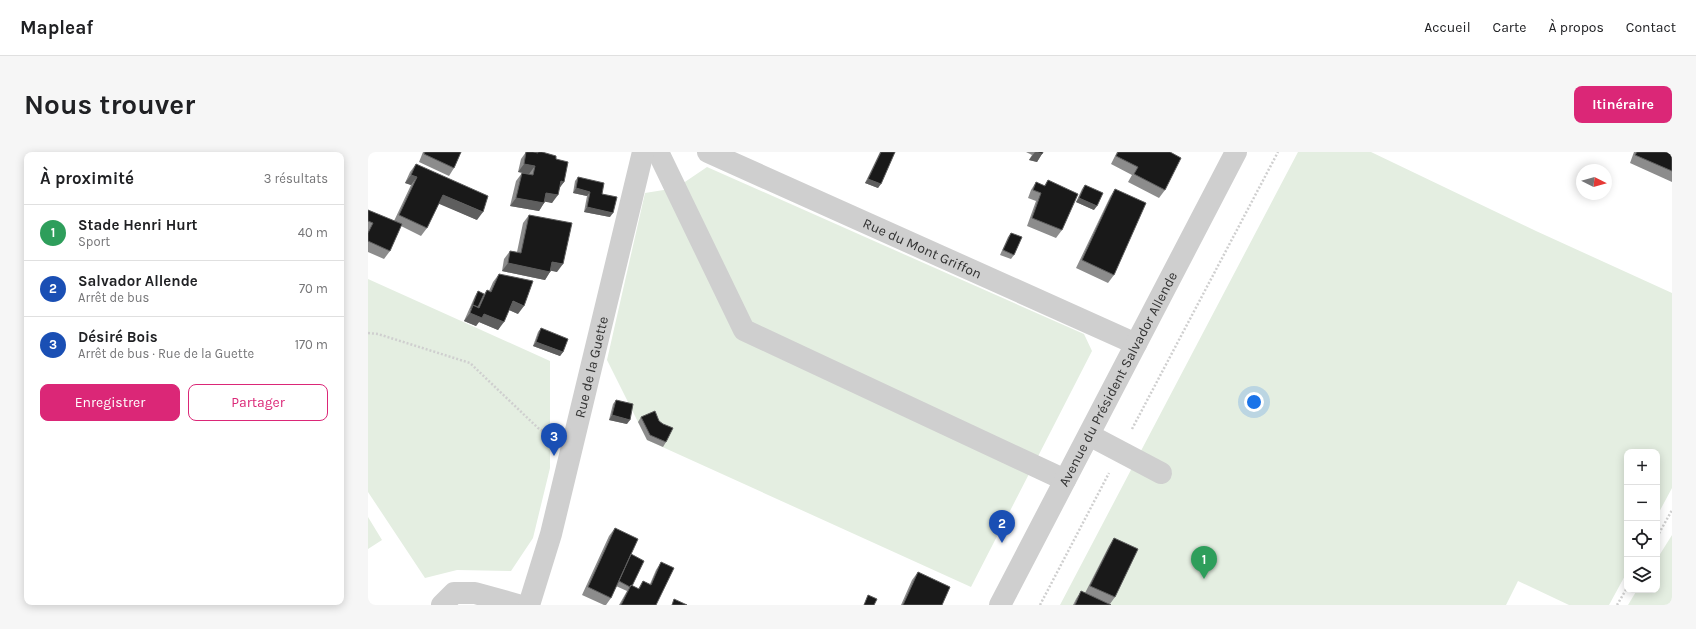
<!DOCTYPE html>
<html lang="fr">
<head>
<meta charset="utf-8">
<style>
	body { margin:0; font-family:Karla,sans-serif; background:#f6f6f6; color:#202124 }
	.controls { position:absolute; right:12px; bottom:12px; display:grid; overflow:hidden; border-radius:8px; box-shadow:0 2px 10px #0003 }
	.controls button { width:36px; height:36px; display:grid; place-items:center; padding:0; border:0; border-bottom:1px solid #e0e0e0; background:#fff; color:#202124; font:20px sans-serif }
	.compass { position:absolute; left:1208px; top:12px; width:36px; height:36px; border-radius:50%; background:#fff; box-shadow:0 2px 10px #0003; rotate:96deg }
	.you { position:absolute; left:886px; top:250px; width:14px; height:14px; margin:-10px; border:3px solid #fff; border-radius:50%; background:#1a73e8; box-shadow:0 0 0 6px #1a73e833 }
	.badge { display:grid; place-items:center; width:26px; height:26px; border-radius:50%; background:#db2777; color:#fff; font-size:13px; font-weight:700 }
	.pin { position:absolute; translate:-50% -33px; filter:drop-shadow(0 1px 2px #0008) }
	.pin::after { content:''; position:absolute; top:21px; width:14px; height:12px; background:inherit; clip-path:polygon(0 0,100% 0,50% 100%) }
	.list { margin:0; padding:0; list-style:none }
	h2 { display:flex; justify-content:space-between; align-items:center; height:52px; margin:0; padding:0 16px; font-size:17px }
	h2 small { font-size:13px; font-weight:400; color:#757577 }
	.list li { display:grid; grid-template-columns:26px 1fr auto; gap:12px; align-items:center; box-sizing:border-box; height:56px; padding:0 16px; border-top:1px solid #e0e0e0 }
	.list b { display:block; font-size:15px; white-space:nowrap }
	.list p { margin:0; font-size:13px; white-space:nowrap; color:#757577 }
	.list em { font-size:13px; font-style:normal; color:#757577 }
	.actions { display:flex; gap:8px; padding:12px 16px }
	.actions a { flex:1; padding:9px 0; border:1px solid #db2777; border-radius:8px; text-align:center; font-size:14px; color:#db2777 }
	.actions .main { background:#db2777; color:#fff }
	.icon { flex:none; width:22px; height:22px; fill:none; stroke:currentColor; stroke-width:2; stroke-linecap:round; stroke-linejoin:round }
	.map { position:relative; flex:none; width:1304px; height:453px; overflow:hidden; border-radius:8px }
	header { display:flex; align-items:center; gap:24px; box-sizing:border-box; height:56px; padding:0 20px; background:#fff; border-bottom:1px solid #e0e0e0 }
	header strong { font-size:19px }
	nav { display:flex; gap:22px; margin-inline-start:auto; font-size:14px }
	.intro { display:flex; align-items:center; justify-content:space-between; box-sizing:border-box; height:96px; padding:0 24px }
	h1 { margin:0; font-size:28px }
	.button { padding:10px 18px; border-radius:8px; background:#db2777; color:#fff; font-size:14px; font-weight:700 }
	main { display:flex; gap:24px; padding:0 24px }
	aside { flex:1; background:#fff; border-radius:8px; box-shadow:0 2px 10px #0003 }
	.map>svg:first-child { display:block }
	.green { fill:#e4eee1 }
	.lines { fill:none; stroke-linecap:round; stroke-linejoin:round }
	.path { stroke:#cfcfcf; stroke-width:2.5; stroke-dasharray:2 2; stroke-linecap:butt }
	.minor { stroke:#cfcfcf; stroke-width:22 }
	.wall { fill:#8c8c8c }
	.shaded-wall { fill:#5e5e5e }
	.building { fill:#191919; stroke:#5e5e5e }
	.labels { text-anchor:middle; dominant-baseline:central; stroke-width:4; stroke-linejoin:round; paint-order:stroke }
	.street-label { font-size:14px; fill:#323232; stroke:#fff }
</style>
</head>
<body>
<header>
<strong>Mapleaf</strong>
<nav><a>Accueil</a><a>Carte</a><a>À propos</a><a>Contact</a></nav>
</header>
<div class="intro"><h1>Nous trouver</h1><a class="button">Itinéraire</a></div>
<main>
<aside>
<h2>À proximité<small>3 résultats</small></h2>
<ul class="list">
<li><span class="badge" style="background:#2e9e5b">1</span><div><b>Stade Henri Hurt</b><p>Sport</p></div><em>40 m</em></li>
<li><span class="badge" style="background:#1a4fb4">2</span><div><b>Salvador Allende</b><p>Arrêt de bus</p></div><em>70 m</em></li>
<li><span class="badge" style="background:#1a4fb4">3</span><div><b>Désiré Bois</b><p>Arrêt de bus · Rue de la Guette</p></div><em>170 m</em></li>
</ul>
<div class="actions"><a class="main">Enregistrer</a><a>Partager</a></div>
</aside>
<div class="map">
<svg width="1304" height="453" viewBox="0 0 1304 453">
	<rect width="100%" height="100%" fill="#fff"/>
	<path class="green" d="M930 0H1003L1168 79 1304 141V336L1289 364V300H1259V420L1241 453H1201L1150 429 1138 453H692Z
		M339 15 716 182 724 199 603 435 279 288 239 208 277 41 308 36Z
		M0 127 182 209V316L165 386 143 419 89 418 57 426 0 340Z
		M0 365 14 388 0 397Z
		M1304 383V453H1260L1269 438H1289V407Z"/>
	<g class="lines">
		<path class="path" d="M0 181 10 182 102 211 170 276 181 283
			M764 277 910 0
			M1289 385 1304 358
			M672 453 741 321
			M1249 453 1259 436"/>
		<g class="minor">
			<path d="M290 0 376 178 697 328"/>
			<path id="s1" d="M340 0 768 192"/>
			<path d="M721 283 793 321"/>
			<path d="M74 453 86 441H107L150 453"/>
			<path id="s2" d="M161 453 183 382 275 0"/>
			<path id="s3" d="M632 453 868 0"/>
		</g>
	</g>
	<path class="wall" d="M55 0H93L86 16 81 24 51 10Z
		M158 0H174L188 7 196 30 191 36 184 51 177 49 176 51 171 59 142 54 148 29 154 21 161 22 150 20 153 7Z
		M512 0H527L510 36 497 31Z
		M658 0H675L669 10 661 8 664 3Z
		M749 0H802L797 38 791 46 760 30 764 23 743 12Z
		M1266 0H1304V30L1262 11Z
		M48 12 109 68 71 51 59 76 53 84 33 74 22 99 16 107 0 100V58L26 69 43 33 37 31 42 20Z
		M210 25 234 42 242 65 216 60 219 44 205 41 207 29Z
		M680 28 694 78 688 86 659 74 668 49 660 46 663 38 668 30 676 34Z
		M717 33 726 58 708 50 714 37Z
		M747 37 746 123 740 131 708 116 742 45Z
		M161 63 189 120 183 118 177 128 134 119 136 107 142 99 149 100 155 71Z
		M643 81 646 103 643 107 632 103 640 85Z
		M131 122 150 162 141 158 130 178 111 170 108 174 96 169 107 144 110 139 116 142 119 138 121 139 125 130Z
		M173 176 195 200 192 204 165 194 170 180Z
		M248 248 259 272 241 268 245 252Z
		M273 265 298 290 295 295 279 288 270 270Z
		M247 376 263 402 264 434 270 437 275 429 282 432 288 418 293 410 288 453H251L259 439 248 434 243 446 238 453H236L214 443 241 384Z
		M746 386 747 445 742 452 743 453H705L708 447 713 439 717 441 741 394Z
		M550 420 574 453H533L544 428Z"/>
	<path class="shaded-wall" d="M667 0 674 2 669 10 661 8Z
		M156 12 167 14 161 22 150 20Z
		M43 23 49 25 43 33 37 31Z
		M500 27 513 32 510 36 497 31Z
		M193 29 196 30 190 38Z
		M208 36 222 40 219 44 205 41Z
		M178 41 190 43 184 51 173 49Z
		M75 43 115 60 109 68 69 51Z
		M148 46 176 51 171 59 142 54Z
		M711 46 729 54 726 58 708 50Z
		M219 55 245 61 242 65 216 60Z
		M184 110 195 112 189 120 179 118Z
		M140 111 182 120 177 128 134 119Z
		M145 149 156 154 150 162 139 157Z
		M102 161 116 162 136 170 130 178 111 170 108 174 96 169Z
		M168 190 195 200 192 204 165 194Z
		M244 263 262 268 259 272 241 268Z"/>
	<path class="building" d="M57 0H93L86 16 56 2Z
		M158 0H165L170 1V0H174L188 4V7L200 10 196 30 193 29 190 43 178 41 176 51 148 46 154 21 165 23 167 14 156 12Z
		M513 0H527L513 32 500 27Z
		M668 0H675L674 2Z
		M750 0H802L813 6 797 38 766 22 770 15 748 4Z
		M1269 0H1304V19L1267 3Z
		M48 12 120 44 115 60 75 43 59 76 31 63 49 25 43 23Z
		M210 25 236 31 234 42 249 45 245 61 219 55 222 40 208 36Z
		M680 28 710 42 694 78 664 66 673 41 665 38 668 30 677 34Z
		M717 33 735 41 729 54 711 46Z
		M747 37 778 51 746 123 714 108Z
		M0 58 34 72 22 99 0 89V81L5 71 0 69Z
		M161 63 204 71 195 112 184 110 182 120 140 111 142 99 153 101Z
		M643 81 654 85 646 103 635 98Z
		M131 122 165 129 156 154 145 149 136 170 116 162 114 166 102 161 105 153 111 156 119 138 123 140Z
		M110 139 116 142 110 155 105 153 103 157Z
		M173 176 200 187 195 200 168 190Z
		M248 248 265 252 262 268 244 263Z
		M287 259 291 269 295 272 305 276 298 290 282 283 273 265Z
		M247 376 270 387 243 446 220 435Z
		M746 386 770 397 747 445 722 434Z
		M263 402 276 409 264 434 263 433 262 435 251 429Z
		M293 410 306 416 288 453H253L263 433 271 437 275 429 283 433Z
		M550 420 582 435 574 453H535Z
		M713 439 743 453H707Z
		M500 443 509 447 506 453H496Z
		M306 447 319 453H304Z"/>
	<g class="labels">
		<g class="street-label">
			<text stroke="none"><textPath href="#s1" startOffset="235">Rue du Mont Griffon</textPath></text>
			<text stroke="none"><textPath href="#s2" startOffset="246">Rue de la Guette</textPath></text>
			<text stroke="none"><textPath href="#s3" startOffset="255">Avenue du Président Salvador Allende</textPath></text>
		</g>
	</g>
</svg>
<div class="controls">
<button>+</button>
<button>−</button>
<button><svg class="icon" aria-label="locate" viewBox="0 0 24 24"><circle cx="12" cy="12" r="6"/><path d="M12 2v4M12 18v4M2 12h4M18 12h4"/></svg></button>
<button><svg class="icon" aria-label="layers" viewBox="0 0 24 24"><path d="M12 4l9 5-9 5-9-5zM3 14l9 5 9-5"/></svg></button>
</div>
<svg class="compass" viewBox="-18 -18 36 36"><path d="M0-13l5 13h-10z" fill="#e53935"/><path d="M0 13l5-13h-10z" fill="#757577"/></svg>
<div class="you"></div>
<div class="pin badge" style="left:836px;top:427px;background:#2e9e5b">1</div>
<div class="pin badge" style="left:634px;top:391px;background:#1a4fb4">2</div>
<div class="pin badge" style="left:186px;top:304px;background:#1a4fb4">3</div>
</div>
</main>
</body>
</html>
